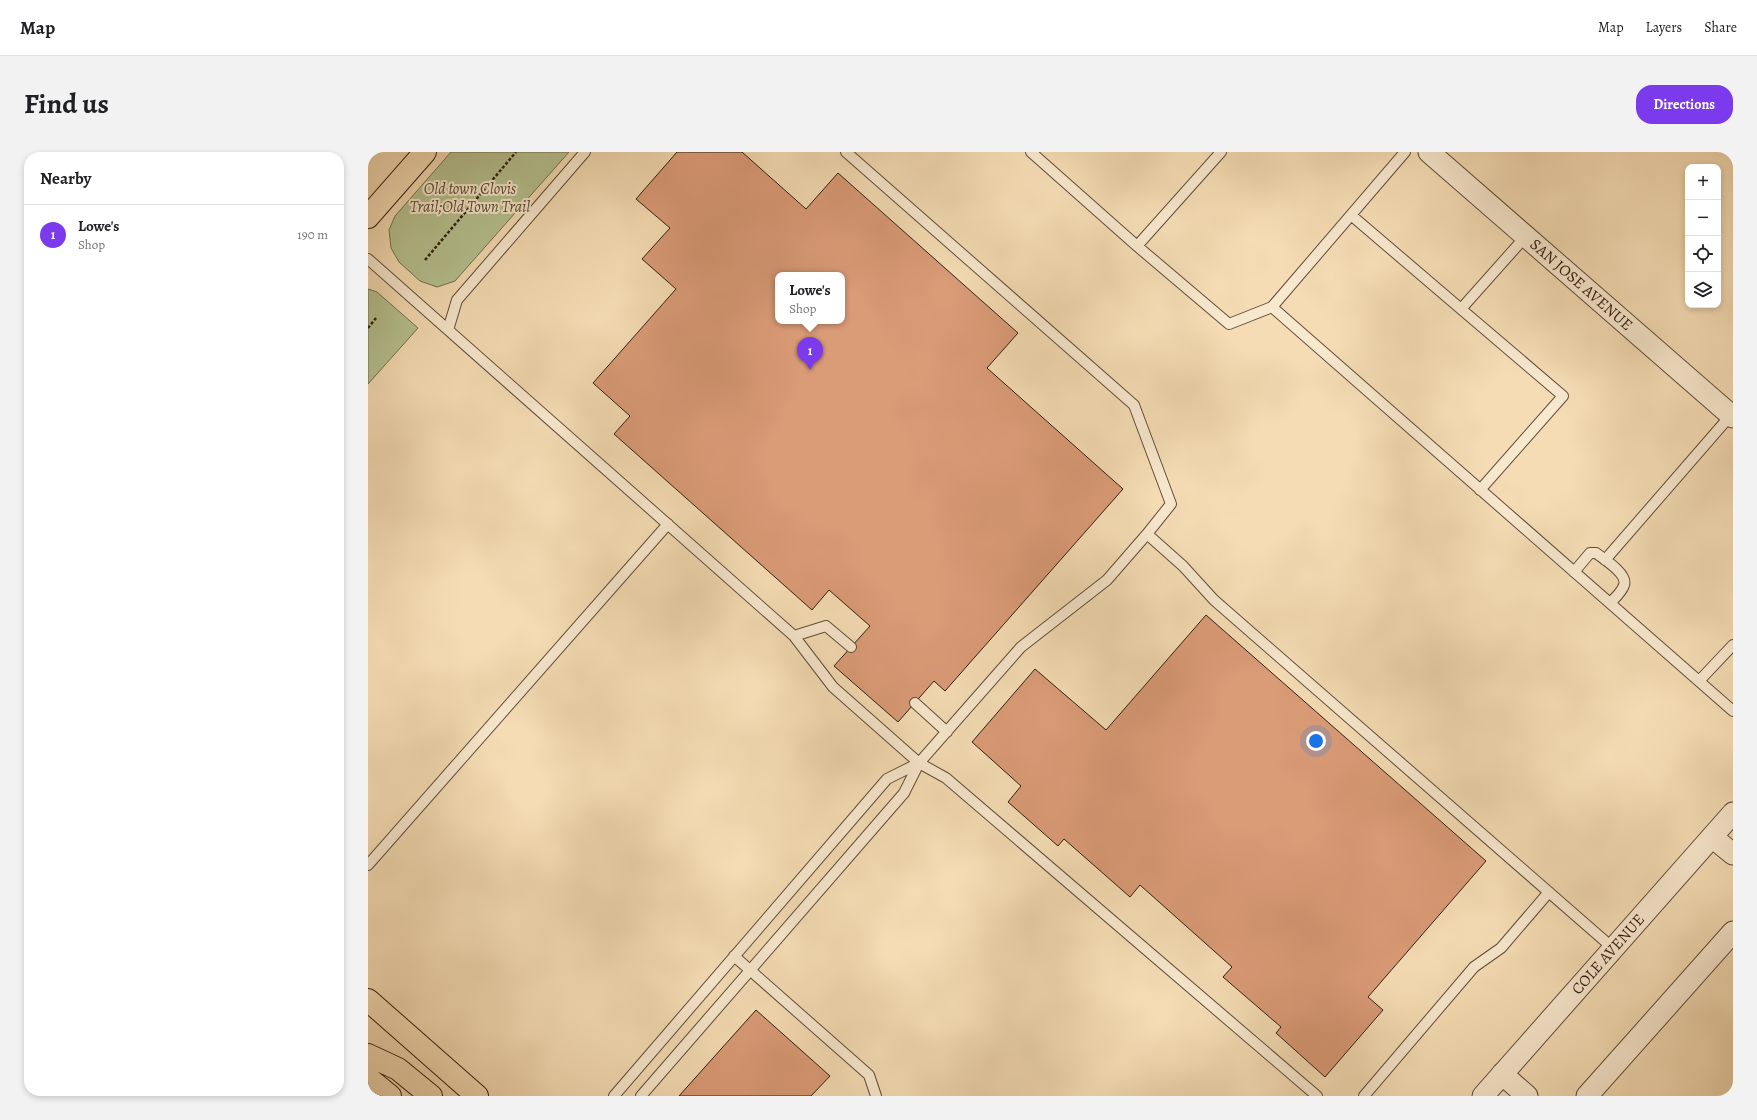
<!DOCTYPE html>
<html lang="en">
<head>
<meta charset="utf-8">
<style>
	body { margin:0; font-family:Alegreya,serif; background:#f2f2f2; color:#202124 }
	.controls { position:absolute; right:12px; top:12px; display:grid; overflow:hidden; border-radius:8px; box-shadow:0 2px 6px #0003 }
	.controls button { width:36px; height:36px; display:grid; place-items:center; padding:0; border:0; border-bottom:1px solid #e0e0e0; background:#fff; color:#202124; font:20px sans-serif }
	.you { position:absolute; left:948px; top:589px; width:14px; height:14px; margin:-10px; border:3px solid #fff; border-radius:50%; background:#1a73e8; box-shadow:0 0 0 6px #1a73e833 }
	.badge { display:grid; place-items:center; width:26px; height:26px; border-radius:50%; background:#7c3aed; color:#fff; font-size:13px; font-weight:700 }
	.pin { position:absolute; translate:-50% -33px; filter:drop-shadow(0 1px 2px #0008) }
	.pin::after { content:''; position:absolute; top:21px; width:14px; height:12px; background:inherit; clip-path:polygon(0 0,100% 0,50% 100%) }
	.popup { position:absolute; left:407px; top:120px; width:70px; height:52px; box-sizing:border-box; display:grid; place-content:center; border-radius:8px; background:#fff; filter:drop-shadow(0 1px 3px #0005); font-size:13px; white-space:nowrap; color:#757577 }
	.popup b { font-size:15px; color:#202124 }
	.popup::after { content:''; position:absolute; left:50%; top:100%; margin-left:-8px; border:8px solid transparent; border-top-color:#fff }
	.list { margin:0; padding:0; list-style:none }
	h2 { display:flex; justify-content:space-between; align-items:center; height:52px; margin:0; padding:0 16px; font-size:17px }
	h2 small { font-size:13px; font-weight:400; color:#757577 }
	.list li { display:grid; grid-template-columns:26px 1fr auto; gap:12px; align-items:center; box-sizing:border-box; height:60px; padding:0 16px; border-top:1px solid #e0e0e0 }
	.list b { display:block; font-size:15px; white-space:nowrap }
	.list p { margin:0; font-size:13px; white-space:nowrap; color:#757577 }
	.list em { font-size:13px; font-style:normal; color:#757577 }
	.icon { flex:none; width:22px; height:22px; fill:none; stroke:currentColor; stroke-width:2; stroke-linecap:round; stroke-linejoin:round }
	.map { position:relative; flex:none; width:1365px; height:944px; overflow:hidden; border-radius:16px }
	header { display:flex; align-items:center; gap:24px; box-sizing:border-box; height:56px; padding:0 20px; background:#fff; border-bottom:1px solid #e0e0e0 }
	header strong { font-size:19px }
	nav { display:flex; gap:22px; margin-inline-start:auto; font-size:14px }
	.intro { display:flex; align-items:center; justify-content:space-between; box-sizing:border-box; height:96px; padding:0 24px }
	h1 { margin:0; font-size:28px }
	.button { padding:10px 18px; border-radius:16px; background:#7c3aed; color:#fff; font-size:14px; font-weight:700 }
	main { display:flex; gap:24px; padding:0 24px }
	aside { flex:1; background:#fff; border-radius:16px; box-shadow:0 2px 6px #0003 }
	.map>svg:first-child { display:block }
	.green { fill:#b6c291; stroke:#727052 }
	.building { fill:#da9b77; stroke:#2f1f12; fill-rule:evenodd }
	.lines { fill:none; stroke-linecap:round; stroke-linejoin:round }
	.service-casing { stroke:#604e3a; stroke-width:12 }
	.minor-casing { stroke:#604e3a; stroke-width:23 }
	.primary-casing { stroke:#2f1f12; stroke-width:24 }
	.path { stroke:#2f1f12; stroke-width:2.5; stroke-dasharray:3 2; stroke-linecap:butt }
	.service { stroke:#f8e8ce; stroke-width:10 }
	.minor { stroke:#f8e8ce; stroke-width:21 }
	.primary { stroke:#f5dcb4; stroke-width:22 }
	.labels { text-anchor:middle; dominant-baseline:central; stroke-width:4; stroke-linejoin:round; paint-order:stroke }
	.park-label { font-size:16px; font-style:italic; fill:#585038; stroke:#f8e8ce }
	.street-label { font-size:16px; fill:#2f1f12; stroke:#f8e8ce }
</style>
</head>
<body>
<header>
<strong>Map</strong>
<nav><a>Map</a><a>Layers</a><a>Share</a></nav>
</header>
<div class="intro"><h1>Find us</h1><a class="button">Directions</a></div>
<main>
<aside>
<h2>Nearby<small></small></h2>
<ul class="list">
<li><span class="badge">1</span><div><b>Lowe's</b><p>Shop</p></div><em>190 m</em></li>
</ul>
</aside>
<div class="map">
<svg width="1365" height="944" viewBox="0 0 1365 944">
	<rect width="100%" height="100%" fill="#f5dcb4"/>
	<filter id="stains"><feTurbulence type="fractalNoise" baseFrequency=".005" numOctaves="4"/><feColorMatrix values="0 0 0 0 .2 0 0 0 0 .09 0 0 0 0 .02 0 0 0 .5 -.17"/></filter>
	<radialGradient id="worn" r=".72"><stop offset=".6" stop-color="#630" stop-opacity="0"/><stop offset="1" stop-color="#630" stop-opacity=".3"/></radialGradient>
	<path class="green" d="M83 0H201L87 129 69 135 52 129 31 110 23 96 21 78 27 64Z
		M0 137 9 140 50 176 0 232Z"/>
	<path class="building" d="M309 0H374L438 57 470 21 650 181 619 216 755 337 577 539 566 529 530 570 466 514 502 474 461 438 444 458 246 282 262 264 225 231 308 137 274 107 302 76 268 47ZM410 123H474V169H410Z
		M838 463 1118 709 1000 845 1015 858 957 925 908 881 913 875 855 825 864 815 772 733 762 745 696 687 690 694 640 650 653 634 604 590 667 517 738 578Z
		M388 858 462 924 443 944H311Z"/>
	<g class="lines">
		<defs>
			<path id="service" d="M478 0 766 253 803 352 779 382 815 414 846 448 1246 797
				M663 0 769 94 861 172 904 155 1037 0
				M983 63 1093 157 1158 84
				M769 94 853 0
				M0 107 426 484 465 535 551 611 578 626 949 944
				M904 155 1365 559
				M1093 157 1195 244 1112 338
				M80 178 89 148 217 0
				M1237 408 1363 263
				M1206 420 1222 401H1228C1236 407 1260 422 1256 433 1254 440 1247 446 1242 451
				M426 484 458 474 483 495
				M1331 529 1365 493
				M547 551 579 580
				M551 611 653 495 739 428 779 382
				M0 713 300 372
				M366 804 501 923 508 944
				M246 944 519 627 551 611 536 641 273 944
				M996 944 1106 815 1133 796 1181 740"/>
			<g id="minor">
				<path id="s1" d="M1061 0 1365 265"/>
				<path d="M1344 685 1365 702"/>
				<path d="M1134 922 1159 944"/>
				<path id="s2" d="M1115 944 1365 661"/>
				<path d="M1219 944 1365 780"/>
			</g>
			<path id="primary" d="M0 65 57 0
				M0 848 109 944
				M0 903 30 917 63 944
				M0 926 22 944"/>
		</defs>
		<use href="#service" class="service-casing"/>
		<use href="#minor" class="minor-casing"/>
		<use href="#primary" class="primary-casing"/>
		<path class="path" d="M57 108 148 0
			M0 176 8 166"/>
		<use href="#service" class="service"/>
		<use href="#minor" class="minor"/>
		<use href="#primary" class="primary"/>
	</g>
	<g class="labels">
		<g class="park-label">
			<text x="102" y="37">Old town Clovis<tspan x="102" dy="18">Trail;Old Town Trail</tspan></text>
		</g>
		<g class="street-label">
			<text stroke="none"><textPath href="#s1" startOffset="202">SAN JOSE AVENUE</textPath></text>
			<text stroke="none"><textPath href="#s2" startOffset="189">COLE AVENUE</textPath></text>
		</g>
	</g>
	<rect width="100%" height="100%" filter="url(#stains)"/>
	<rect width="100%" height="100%" fill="url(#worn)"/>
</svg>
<div class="controls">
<button>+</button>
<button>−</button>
<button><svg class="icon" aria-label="locate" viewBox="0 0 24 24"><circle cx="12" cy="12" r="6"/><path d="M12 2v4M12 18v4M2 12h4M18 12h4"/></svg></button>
<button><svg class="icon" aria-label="layers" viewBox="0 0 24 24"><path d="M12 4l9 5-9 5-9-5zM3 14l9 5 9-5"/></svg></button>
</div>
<div class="you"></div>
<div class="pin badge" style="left:442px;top:218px">1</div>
<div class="popup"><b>Lowe's</b>Shop</div>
</div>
</main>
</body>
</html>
